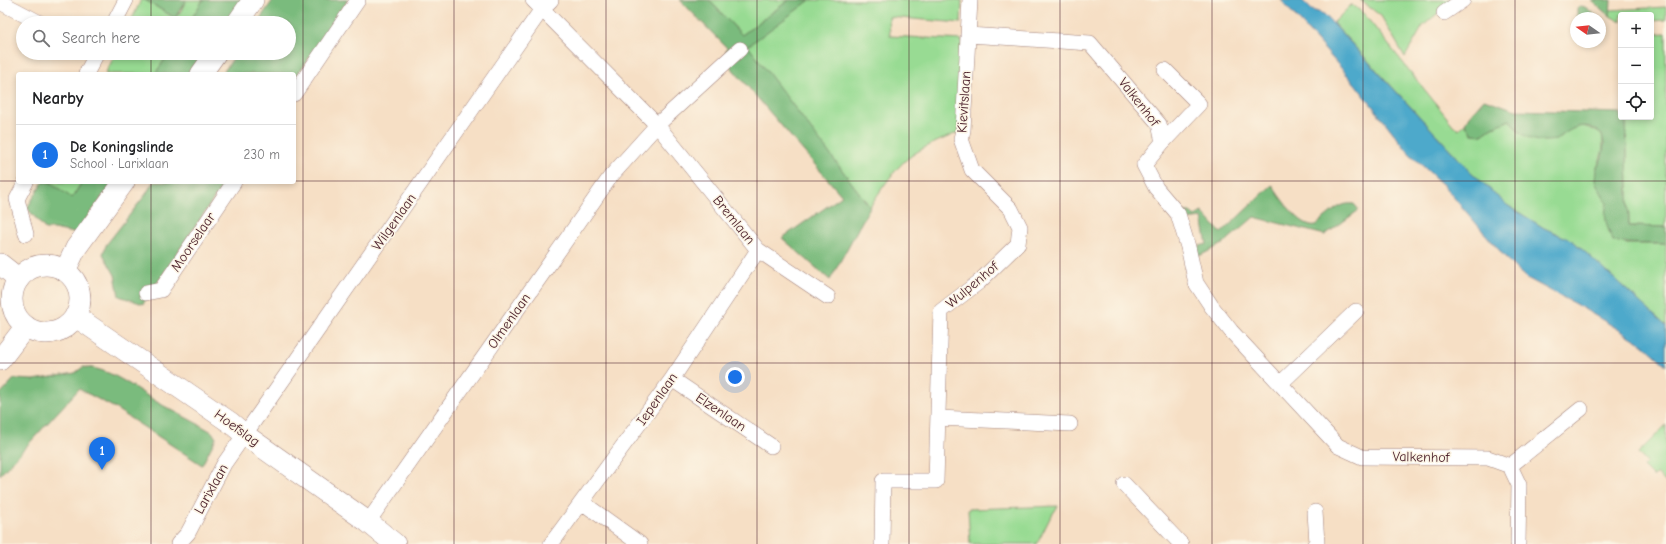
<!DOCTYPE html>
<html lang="en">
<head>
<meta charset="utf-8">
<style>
	body { margin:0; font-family:"Comic Neue",sans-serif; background:#f2f2f2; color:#202124 }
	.controls { position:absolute; right:12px; top:12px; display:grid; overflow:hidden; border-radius:4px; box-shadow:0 2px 6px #0003 }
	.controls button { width:36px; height:36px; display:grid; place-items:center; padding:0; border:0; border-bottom:1px solid #e0e0e0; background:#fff; color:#202124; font:20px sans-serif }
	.compass { position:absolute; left:1570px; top:12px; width:36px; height:36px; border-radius:50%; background:#fff; box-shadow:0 2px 6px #0003; rotate:284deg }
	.you { position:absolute; left:735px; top:377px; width:14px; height:14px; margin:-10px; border:3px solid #fff; border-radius:50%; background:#1a73e8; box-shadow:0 0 0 6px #1a73e833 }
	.badge { display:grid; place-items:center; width:26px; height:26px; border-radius:50%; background:#1a73e8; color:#fff; font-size:13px; font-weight:700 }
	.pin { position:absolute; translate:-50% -33px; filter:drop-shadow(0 1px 2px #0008) }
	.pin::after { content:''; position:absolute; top:21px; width:14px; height:12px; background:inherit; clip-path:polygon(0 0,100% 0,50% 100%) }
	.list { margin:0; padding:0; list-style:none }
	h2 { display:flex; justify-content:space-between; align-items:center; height:52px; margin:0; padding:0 16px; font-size:17px }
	h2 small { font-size:13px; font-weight:400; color:#757577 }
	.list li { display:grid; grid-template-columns:26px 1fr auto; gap:12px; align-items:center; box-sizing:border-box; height:60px; padding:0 16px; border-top:1px solid #e0e0e0 }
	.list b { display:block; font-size:15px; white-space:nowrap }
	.list p { margin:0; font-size:13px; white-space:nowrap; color:#757577 }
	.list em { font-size:13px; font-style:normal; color:#757577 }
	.icon { flex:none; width:22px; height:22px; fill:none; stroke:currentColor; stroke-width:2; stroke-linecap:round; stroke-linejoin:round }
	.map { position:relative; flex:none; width:1666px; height:544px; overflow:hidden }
	.search { position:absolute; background:#fff; box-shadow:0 2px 6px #0003; left:16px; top:16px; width:280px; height:44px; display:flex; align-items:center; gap:10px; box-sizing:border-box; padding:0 14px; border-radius:22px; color:#757577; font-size:15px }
	.panel { position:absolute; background:#fff; box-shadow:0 2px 6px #0003; left:16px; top:72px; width:280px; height:112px; border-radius:4px }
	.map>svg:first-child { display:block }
	.green { fill:#98db93; stroke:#717d5f }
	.forest { fill:#7abb7d; stroke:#626d54 }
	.water { fill:#4da9cb; stroke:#4c647b }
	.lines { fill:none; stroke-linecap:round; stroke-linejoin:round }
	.street-casing { stroke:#a07f78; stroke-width:16 }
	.secondary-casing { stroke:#a07f78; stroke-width:22 }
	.street { stroke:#fff; stroke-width:15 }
	.secondary { stroke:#fff; stroke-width:21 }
	.grid { fill:none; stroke:#4a1f2b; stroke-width:1; stroke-opacity:0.55 }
	.labels { text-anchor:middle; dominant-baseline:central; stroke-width:3; stroke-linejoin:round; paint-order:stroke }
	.street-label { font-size:14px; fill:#4a1f2b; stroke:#fcf5e5 }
</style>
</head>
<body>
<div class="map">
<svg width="1666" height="544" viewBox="0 0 1666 544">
	<rect width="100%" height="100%" fill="#fcf5e5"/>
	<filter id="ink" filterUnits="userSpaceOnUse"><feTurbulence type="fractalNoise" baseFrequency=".025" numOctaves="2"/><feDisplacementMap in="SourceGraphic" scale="8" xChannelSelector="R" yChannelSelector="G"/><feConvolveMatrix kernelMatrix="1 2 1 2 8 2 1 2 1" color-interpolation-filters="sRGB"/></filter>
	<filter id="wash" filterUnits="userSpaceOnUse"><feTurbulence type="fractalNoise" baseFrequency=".012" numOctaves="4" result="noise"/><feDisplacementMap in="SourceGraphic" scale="16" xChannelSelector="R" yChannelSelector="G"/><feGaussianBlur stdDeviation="0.9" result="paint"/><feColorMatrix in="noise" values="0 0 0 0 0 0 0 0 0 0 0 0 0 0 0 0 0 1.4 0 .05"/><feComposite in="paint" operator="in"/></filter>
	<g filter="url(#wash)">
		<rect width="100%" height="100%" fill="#f6dfc5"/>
		<path class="green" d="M141 0H145L175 18 181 11 186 0H203L189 23H130Z
			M709 0H789L742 35Z
			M810 0H962L961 23 889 17 890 36 962 40 959 132C942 140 921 147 906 160 894 170 879 192 870 207L747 46Z
			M1360 0H1453L1423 26 1405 57 1381 16Z
			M1352 4 1364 14 1453 125 1459 130 1465 123 1472 134 1482 135 1493 127 1510 120 1519 132 1557 140C1574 124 1584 122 1602 135 1605 148 1601 158 1596 170L1604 196 1626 244H1666V326L1573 241 1544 228 1507 205 1471 172 1333 23Z
			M1666 7V20L1651 21V15H1621V22L1610 16V10Z
			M1666 33V227L1629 226 1626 117H1651V34Z
			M116 53H169L155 74H105Z
			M50 182H82L72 198Z
			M1666 425V482H1665L1657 473 1653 477 1643 467 1647 463 1638 453Z
			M1058 506 1050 518 1037 544H970L968 509Z"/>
		<path class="forest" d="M145 0H186L175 18Z
			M203 0H243L227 23H189Z
			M273 0H348L294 80V74H222L237 53H289V23H257Z
			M680 0H709L742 35 789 0H810L748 46 870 207 830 280 782 238 842 196 724 59 727 48Z
			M1591 0H1611L1610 16 1608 15Z
			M1581 6 1585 7 1599 18H1577V9Z
			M169 53H206L191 74H155Z
			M1484 99 1516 110 1621 113V117H1626L1629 226 1666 227V244C1648 243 1630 245 1613 241 1607 227 1603 218 1607 203L1595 181 1596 170 1602 157 1604 144 1602 135C1599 133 1595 129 1592 128 1580 122 1565 132 1557 140 1533 143 1525 140 1510 120L1493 127 1482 135 1472 134 1465 123 1469 116Z
			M43 182H50L72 198 82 182H114L77 231 73 233 54 229H45L27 208Z
			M153 182H225L143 304 119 296 115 275 103 254 106 245 146 194Z
			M1272 185C1279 196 1301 229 1316 225 1318 224 1321 221 1323 219 1333 211 1341 202 1354 204L1359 210 1325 235 1254 217 1223 244 1197 257 1193 248 1207 244 1202 218 1185 220 1183 212H1190L1195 216 1202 212 1221 233Z
			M83 367C114 368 139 393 166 407 181 415 197 423 212 432L216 438 202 465 113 407 79 389 0 475V394L14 379 34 380 75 373Z"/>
		<path class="water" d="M1281 0H1302L1312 10 1324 14 1471 172 1507 205 1544 228 1573 241 1666 326V365L1643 344 1579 306 1525 277 1512 265 1443 185 1409 153 1356 85Z"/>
	</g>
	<g filter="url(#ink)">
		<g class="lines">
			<defs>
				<path id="street" d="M533 0 657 125 758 250 828 297
					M0 2 40 23
					M1444 13 1463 0
					M114 23 126 0
					M968 35 1090 43 1159 124 1163 142 1144 165 1156 188 1178 214 1188 247 1196 283 1212 307 1231 331 1338 446 1362 457 1488 458 1510 466 1519 485 1518 544
					M86 74 97 53
					M294 94 358 0
					M1163 142 1199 104 1165 70
					M26 182 17 199 26 234
					M146 293 161 290 234 182
					M672 379 771 446
					M1280 384 1356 311
					M938 418 1070 424
					M1510 466 1581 409
					M1124 484 1181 544
					M583 503 640 544
					M1315 512 1317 543 1315 544
					M368 522 611 176 657 125 740 49
					M178 544 188 533 224 464 542 9 551 0
					M551 544 672 379 758 250
					M882 544 883 481H936L941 311 979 282 1018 244 1020 227 1011 209 972 170 961 139 963 130 970 0"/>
				<path id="secondary" d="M237 23 253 0
					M201 74 216 53
					M0 264 19 279
					M12 299a34 34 0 1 1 68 0a34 34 0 1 1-68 0Z
					M65 271 76 248 124 182
					M75 316 231 423 245 435 368 522 395 544
					M0 360 26 326"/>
			</defs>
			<use href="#street" class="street-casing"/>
			<use href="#secondary" class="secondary-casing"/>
			<use href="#street" class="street"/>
			<use href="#secondary" class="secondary"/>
		</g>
	</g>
	<path class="grid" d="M151 0V23M303 0V544M454 0V544M606 0V544M757 0V544M909 0V544M1060 0V544M1212 0V544M1363 0V544M1515 0V544M151 53V74M0 181H18M294 181H1666M151 182V544M0 363H1666"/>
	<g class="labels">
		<g class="street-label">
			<text transform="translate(964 102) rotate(-86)">Kievitslaan</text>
			<text transform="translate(1139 102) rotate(52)">Valkenhof</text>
			<text transform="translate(734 220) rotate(51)">Bremlaan</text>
			<text transform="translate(394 222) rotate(-55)">Wilgenlaan</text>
			<text transform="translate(193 242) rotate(-56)">Moorselaar</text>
			<text transform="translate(972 285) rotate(-40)">Wulpenhof</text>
			<text transform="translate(509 321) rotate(-55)">Olmenlaan</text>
			<text transform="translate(657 399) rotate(-55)">Iepenlaan</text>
			<text transform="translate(721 412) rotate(34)">Elzenlaan</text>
			<text transform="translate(237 428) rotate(36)">Hoefslag</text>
			<text transform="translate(1421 457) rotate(1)">Valkenhof</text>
			<text transform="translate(211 489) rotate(-61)">Larixlaan</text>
		</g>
	</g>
</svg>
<div class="controls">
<button>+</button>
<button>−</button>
<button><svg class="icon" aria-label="locate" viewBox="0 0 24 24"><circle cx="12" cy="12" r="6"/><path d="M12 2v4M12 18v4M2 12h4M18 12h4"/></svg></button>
</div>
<svg class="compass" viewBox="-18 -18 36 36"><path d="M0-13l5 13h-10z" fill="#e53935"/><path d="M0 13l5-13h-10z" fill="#757577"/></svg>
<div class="you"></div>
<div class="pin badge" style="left:102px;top:470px">1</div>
<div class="search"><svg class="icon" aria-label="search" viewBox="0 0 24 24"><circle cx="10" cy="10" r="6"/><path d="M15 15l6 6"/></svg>Search here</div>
<section class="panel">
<h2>Nearby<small></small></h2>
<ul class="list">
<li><span class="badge">1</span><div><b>De Koningslinde</b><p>School · Larixlaan</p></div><em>230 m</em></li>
</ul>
</section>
</div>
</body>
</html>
